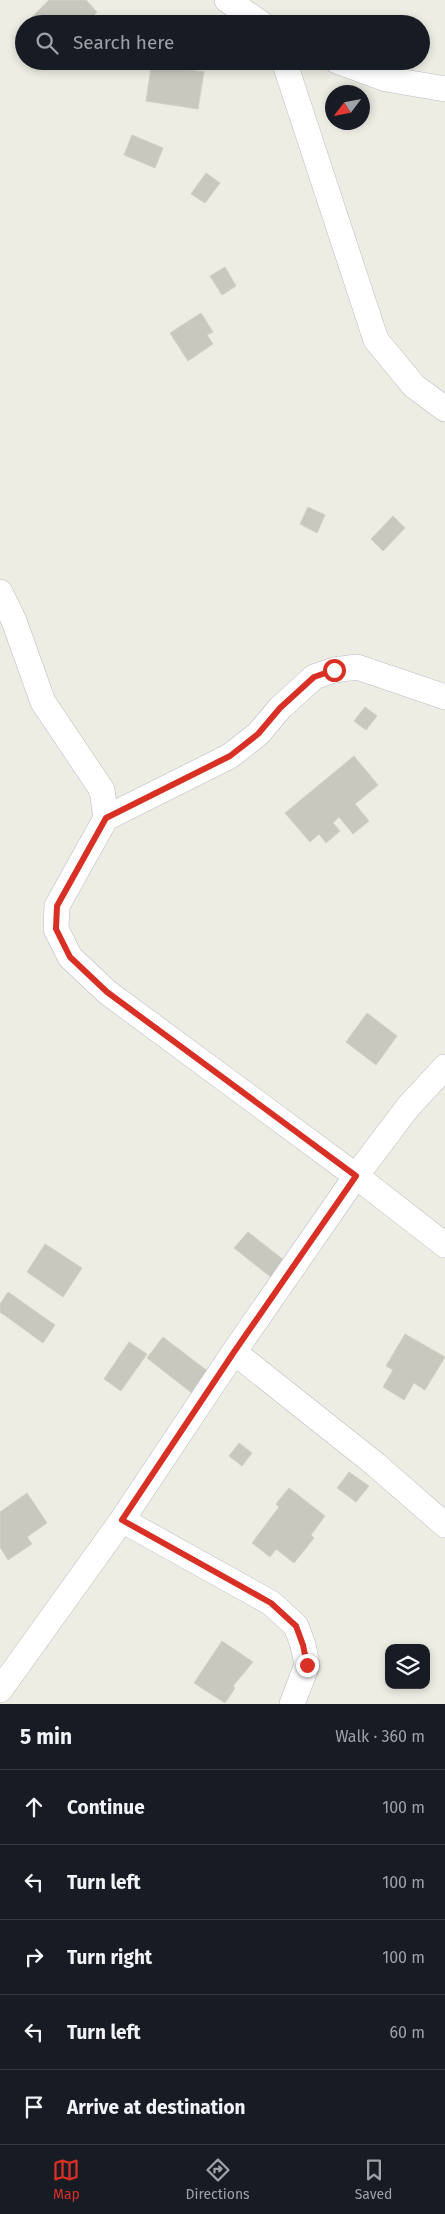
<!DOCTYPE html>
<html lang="en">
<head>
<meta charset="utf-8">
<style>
	body { margin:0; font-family:"Fira Sans",sans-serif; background:#242831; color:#f1f3f6 }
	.controls { position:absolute; right:15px; bottom:15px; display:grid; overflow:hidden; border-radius:10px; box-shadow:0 2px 8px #0003 }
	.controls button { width:45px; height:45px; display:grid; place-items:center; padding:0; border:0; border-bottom:1px solid #363941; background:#171b24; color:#f1f3f6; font:25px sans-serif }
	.compass { position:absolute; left:325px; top:85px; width:45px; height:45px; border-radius:50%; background:#171b24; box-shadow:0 2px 8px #0003; rotate:238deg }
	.stop { position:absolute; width:15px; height:15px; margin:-11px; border:4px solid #d93025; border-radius:50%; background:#fff }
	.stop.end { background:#d93025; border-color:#fff; box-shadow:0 1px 5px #0008 }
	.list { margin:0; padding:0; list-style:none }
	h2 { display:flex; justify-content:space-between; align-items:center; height:65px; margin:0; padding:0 20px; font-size:21px }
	h2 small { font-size:16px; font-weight:400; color:#9ea1a6 }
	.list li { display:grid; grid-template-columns:32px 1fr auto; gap:15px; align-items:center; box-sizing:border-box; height:75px; padding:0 20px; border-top:1px solid #363941 }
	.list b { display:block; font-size:19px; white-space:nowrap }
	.list em { font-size:16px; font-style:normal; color:#9ea1a6 }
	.icon { flex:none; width:28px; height:28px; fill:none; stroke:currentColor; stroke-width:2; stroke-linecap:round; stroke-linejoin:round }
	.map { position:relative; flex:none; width:445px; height:1704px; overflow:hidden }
	.search { position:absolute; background:#171b24; box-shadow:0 2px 8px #0003; left:15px; right:15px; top:15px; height:55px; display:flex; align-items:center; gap:12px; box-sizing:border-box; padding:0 18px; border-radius:28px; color:#9ea1a6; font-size:19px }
	.sheet { height:440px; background:#171b24 }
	nav { display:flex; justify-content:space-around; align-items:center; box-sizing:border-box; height:70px; border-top:1px solid #363941; background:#171b24; font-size:14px; color:#9ea1a6 }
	nav a { display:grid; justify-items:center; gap:2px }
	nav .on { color:#d93025 }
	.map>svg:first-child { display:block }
	.building { fill:#c8c8bf; stroke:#d2d1c1 }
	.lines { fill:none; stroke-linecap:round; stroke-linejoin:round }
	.street-casing { stroke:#babbc1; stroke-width:26 }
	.street { stroke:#fff; stroke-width:25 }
	.route { stroke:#d93025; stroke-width:6 }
</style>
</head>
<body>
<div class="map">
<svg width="445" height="1704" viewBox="0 0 445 1704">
	<rect width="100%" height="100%" fill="#edede3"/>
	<path class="building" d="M49 0H86L97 12 85 24H35L30 19Z
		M152 61 190 66V70L204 72 198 109 146 101Z
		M132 135 163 148 155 168 124 155Z
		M206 173 220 183 205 203 191 194Z
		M225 267 236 286 222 295 210 276Z
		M201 313 213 332 207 335 213 344 188 361 170 333Z
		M308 507 325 515 317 533 300 524Z
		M393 516 405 528 383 551 371 539Z
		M365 707 377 716 366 730 354 721Z
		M354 756 378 785 355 804 369 821 353 834 339 817 333 823 340 831 326 843 319 834 310 842 285 813Z
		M367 1013 397 1036 376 1065 346 1042Z
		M248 1232 285 1261 272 1278 234 1248Z
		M45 1244 82 1268 63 1297 27 1272Z
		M8 1292 55 1325 43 1343 0 1312V1304Z
		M405 1334 445 1357 425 1390 414 1383 404 1400 383 1387 393 1370 386 1366Z
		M163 1337 210 1373 193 1394 147 1358Z
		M129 1342 147 1354 121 1391 104 1379Z
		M239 1443 252 1453 242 1466 229 1456Z
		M349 1472 369 1486 356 1502 337 1488Z
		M289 1488 325 1516 311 1535 314 1538 294 1563 276 1549 270 1557 252 1543 279 1507 276 1504Z
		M27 1493 47 1523 27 1537 32 1544 8 1560 0 1547V1512Z
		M222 1641 253 1662 233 1686 235 1688 225 1703 194 1683Z"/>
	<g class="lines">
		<defs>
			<path id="street" d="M227 0 262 24
				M284 61 376 340 414 386 445 409
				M337 61 386 79 445 89
				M0 592 14 621 43 702 102 790 106 818 57 906 56 929 70 957 107 992 356 1176 445 1245
				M106 818 230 756 258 734 280 708 314 677 334 670 357 667 445 697
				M234 1352 375 1464 445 1525
				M122 1520 271 1603 296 1626 303 1645 307 1665 292 1704
				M0 1690 122 1520 234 1352 356 1176 408 1107 445 1067"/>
		</defs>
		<use href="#street" class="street-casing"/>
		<use href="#street" class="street"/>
	</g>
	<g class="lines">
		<path class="route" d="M307 1665 303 1645 296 1626 271 1603 122 1520 234 1352 356 1176 107 992 70 957 56 929 57 906 106 818 230 756 258 734 280 708 314 677 334 670"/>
	</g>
</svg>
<div class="controls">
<button><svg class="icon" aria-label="layers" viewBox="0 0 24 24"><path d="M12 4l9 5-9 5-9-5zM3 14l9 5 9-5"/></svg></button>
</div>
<svg class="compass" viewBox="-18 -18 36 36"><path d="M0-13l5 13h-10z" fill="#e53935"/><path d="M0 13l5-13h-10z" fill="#9ea1a6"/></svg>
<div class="stop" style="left:334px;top:670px"></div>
<div class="stop end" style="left:307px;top:1665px"></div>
<div class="search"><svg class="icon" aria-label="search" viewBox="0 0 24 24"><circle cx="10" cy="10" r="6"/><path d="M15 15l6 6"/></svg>Search here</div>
</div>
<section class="sheet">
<h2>5 min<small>Walk · 360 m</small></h2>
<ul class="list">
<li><svg class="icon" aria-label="ahead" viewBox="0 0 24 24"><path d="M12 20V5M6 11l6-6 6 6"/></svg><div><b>Continue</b></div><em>100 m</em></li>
<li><svg class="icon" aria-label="left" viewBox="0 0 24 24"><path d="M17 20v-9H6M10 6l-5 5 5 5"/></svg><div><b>Turn left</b></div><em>100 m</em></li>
<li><svg class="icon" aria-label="right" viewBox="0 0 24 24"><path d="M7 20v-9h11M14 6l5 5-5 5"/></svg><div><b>Turn right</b></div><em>100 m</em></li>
<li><svg class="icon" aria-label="left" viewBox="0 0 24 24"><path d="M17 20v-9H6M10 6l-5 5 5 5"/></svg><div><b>Turn left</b></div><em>60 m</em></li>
<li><svg class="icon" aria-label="arrive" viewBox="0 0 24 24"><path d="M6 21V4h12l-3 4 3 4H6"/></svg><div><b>Arrive at destination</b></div></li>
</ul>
</section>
<nav>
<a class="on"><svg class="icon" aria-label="map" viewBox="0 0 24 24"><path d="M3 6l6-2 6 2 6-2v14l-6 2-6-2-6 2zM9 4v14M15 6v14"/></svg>Map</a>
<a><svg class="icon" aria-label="directions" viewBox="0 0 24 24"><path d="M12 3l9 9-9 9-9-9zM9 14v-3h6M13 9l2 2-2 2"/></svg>Directions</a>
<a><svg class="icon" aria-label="saved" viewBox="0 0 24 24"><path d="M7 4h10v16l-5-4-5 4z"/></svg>Saved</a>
</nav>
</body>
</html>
